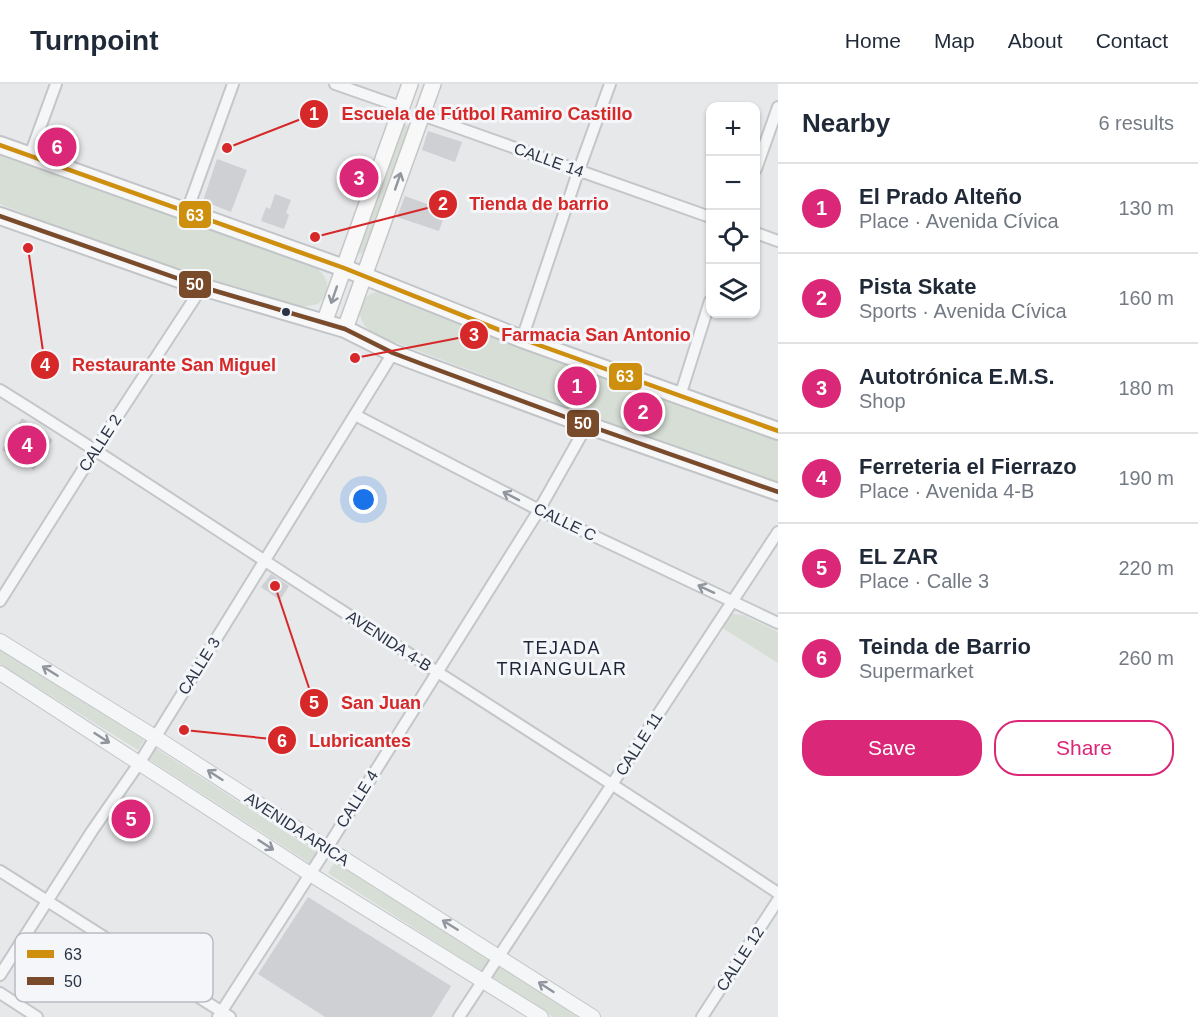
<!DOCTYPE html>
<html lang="en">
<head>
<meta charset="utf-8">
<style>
	body { margin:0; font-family:Arial,sans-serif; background:#f2f2f3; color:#1f2937 }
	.controls { position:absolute; right:18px; top:18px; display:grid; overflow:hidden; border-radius:12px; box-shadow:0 2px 4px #0004 }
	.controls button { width:54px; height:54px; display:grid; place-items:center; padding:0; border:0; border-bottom:2px solid #e0e1e3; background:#fff; color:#1f2937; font:30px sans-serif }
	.you { position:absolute; left:364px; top:416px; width:21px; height:21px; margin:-15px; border:4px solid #fff; border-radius:50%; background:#1a73e8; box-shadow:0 0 0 9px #1a73e833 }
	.badge { display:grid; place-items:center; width:39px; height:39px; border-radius:50%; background:#db2777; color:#fff; font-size:20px; font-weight:700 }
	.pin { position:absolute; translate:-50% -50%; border:3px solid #fff; box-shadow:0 2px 6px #0006 }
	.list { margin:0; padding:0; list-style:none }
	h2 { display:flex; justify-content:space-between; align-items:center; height:78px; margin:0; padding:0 24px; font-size:26px }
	h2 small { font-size:20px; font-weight:400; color:#747a83 }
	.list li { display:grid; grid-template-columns:39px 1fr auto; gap:18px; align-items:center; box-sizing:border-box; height:90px; padding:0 24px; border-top:2px solid #e0e1e3 }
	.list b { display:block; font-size:22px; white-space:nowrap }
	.list p { margin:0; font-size:20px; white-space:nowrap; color:#747a83 }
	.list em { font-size:20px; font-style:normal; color:#747a83 }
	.actions { display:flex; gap:12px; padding:18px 24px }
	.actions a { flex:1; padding:14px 0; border:2px solid #db2777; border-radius:24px; text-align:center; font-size:21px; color:#db2777 }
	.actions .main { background:#db2777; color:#fff }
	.icon { flex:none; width:33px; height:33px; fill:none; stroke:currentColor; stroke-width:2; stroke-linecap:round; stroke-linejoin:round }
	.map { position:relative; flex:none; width:778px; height:933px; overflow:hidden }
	header { display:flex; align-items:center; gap:36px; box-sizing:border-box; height:84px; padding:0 30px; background:#fff; border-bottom:2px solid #e0e1e3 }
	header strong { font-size:28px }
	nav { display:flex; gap:33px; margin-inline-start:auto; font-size:21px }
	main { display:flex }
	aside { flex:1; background:#fff }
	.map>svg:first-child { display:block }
	.green { fill:#d6ded6 }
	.building { fill:#ced0d3 }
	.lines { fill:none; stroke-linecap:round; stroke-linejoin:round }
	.minor-casing { stroke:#c4c6c8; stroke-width:14 }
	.tertiary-casing { stroke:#c4c6c8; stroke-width:16 }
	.secondary-casing { stroke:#c4c6c8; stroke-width:18 }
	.primary-casing { stroke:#c2c5c8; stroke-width:20 }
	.minor { stroke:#f5f6f7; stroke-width:10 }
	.tertiary { stroke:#f5f6f7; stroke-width:14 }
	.secondary { stroke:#f8f8f8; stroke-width:15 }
	.primary { stroke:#f8f8f8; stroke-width:16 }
	.bus-1-casing { stroke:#f4f6f9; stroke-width:9 }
	.bus-2-casing { stroke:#f4f6f9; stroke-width:9 }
	.bus-1 { stroke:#ce8f0e; stroke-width:4.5 }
	.bus-2 { stroke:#7a4b2a; stroke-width:4.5 }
	.oneway { stroke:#92969e }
	.oneway2 { stroke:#90959e }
	.bus-dot { fill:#2b3445; stroke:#f4f6f9; stroke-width:2 }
	.labels { text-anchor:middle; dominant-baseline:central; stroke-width:6; stroke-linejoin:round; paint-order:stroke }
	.street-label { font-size:16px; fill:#2b3445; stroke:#f4f6f9 }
	.neighbourhood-label { font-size:18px; letter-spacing:1.5px; fill:#1d2536; stroke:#f4f6f9 }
	.key { fill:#f4f6f9; stroke:#b8bcc3; stroke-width:1.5 }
	.key-label { font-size:16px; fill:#2b3445 }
	.leader { fill:none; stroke:#d62828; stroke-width:2 }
	.callout-dot { fill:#d62828; stroke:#f4f6f9; stroke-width:2 }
	.mark-label { font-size:18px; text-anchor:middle; font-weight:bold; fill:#fff }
	.callout-label { font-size:18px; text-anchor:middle; font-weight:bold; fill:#d62828; stroke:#f4f6f9; stroke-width:6; stroke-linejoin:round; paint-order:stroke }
	.line-badge { stroke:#f4f6f9; stroke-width:2 }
	.badge-label { font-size:16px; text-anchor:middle; font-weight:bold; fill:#fff }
</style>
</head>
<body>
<header>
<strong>Turnpoint</strong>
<nav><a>Home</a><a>Map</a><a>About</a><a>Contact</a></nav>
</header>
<main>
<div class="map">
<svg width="778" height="933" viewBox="0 0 778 933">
	<rect width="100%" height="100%" fill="#e6e8ea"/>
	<path class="green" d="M404 40 409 42V44L364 168 360 170 357 167Z
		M0 70 314 182C329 194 333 206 318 220L302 223 185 192 0 120Z
		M380 207H389L778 353V402L376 251C354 240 354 211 380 207Z
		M732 530 743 531 778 548V579L721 543Z
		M0 565 144 656 138 666 0 580Z
		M154 663 318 769 311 780 147 674Z
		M335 778 578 933H553L328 789Z"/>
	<path class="building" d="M428 47 462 58 455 78 422 66Z
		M217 75 247 86 231 128 203 117Z
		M275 110 291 116 286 129 289 131 284 145 261 137 266 123 270 125Z
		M405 112 446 127 439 147 397 133Z
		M22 334 53 356 34 386 2 366Z
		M271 490 289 502 280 516 261 503Z
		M127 715 150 732 138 753 112 738Z
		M308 813 451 902 432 933H325L258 890Z"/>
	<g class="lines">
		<defs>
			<path id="minor" d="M335 0 401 23
				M422 31 710 133
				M30 71 56 0
				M756 85 778 23
				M187 127 233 0
				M756 149 778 157
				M522 255 576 94 610 0
				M0 306C113 376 224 451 336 523 484 618 632 712 778 809
				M680 312 710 217
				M355 331 539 426 778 539
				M0 517 96 365 202 203
				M0 787 230 933
				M0 891 92 747 140 678 393 269
				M0 909 37 933
				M218 933 327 764 539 426 587 341
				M459 933 778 448
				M702 933 778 816"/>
			<path id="tertiary" d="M0 557 155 653 327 764 593 933
				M0 589 310 790 541 933"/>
			<path id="secondary" d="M324 239 410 0
				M345 245 433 0"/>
			<path id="primary" d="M0 61 344 184 522 255 778 347
				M0 132 202 203 345 245 393 269 422 280 587 341 778 408"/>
		</defs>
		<use href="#minor" class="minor-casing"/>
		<use href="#tertiary" class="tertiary-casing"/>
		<use href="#secondary" class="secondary-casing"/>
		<use href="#primary" class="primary-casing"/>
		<use href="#minor" class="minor"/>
		<use href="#tertiary" class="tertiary"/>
		<use href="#secondary" class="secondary"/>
		<use href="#primary" class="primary"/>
		<defs>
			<path id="bus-1" d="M0 61 344 184 522 255 778 347"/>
			<path id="bus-2" d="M0 132 202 203 345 245 393 269 422 280 587 341 778 408"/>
		</defs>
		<use href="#bus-1" class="bus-1-casing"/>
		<use href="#bus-2" class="bus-2-casing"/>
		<use href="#bus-1" class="bus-1"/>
		<use href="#bus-2" class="bus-2"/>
	</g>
	<defs><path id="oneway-shaft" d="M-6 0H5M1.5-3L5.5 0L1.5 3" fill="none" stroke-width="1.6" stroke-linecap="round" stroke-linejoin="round" transform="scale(1.5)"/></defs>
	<g class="oneway">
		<use href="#oneway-shaft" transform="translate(398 97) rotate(-71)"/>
		<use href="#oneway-shaft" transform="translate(334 211) rotate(109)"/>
	</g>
	<g class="oneway2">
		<use href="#oneway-shaft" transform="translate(511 412) rotate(-153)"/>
		<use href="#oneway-shaft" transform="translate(706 505) rotate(-155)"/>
		<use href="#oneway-shaft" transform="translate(50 587) rotate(-148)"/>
		<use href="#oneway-shaft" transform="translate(102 654) rotate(33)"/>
		<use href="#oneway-shaft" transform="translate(215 691) rotate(-147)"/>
		<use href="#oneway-shaft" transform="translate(266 761) rotate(33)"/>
		<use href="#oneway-shaft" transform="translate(450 841) rotate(-148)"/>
		<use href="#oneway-shaft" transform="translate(546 903) rotate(-147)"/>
	</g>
	<circle class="bus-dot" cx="286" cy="228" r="5"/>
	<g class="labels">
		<g class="street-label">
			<text transform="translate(549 76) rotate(20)">CALLE 14</text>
			<text transform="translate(100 359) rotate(-57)">CALLE 2</text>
			<text transform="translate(565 438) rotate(26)">CALLE C</text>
			<text transform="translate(389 557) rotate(33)">AVENIDA 4-B</text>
			<text transform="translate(199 582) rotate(-58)">CALLE 3</text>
			<text transform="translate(639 660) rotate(-57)">CALLE 11</text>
			<text transform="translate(357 715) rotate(-58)">CALLE 4</text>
			<text transform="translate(297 745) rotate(33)">AVENIDA ARICA</text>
			<text transform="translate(740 875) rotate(-57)">CALLE 12</text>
		</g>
		<g class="neighbourhood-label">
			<text x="562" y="564">TEJADA<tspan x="562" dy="21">TRIANGULAR</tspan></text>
		</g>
	</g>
	<rect x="15" y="849" width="198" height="69" rx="9" class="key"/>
	<rect x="27" y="866" width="27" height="8" fill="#ce8f0e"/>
	<rect x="27" y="893" width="27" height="8" fill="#7a4b2a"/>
	<g class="key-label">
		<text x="64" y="876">63</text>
		<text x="64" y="903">50</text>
	</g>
	<path class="leader" d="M227 64L314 30M315 153L443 120M355 274L474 251M28 164L45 281M275 502L314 619M184 646L282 656"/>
	<g class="callout-dot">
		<circle cx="227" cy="64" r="6"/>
		<circle cx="315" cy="153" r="6"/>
		<circle cx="355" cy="274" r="6"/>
		<circle cx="28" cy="164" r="6"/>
		<circle cx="275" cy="502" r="6"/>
		<circle cx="184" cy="646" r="6"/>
		<circle cx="314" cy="30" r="15"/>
		<circle cx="443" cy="120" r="15"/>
		<circle cx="474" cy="251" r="15"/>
		<circle cx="45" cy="281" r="15"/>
		<circle cx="314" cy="619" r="15"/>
		<circle cx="282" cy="656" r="15"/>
	</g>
	<g class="mark-label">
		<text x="314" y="36">1</text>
		<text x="443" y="126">2</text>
		<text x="474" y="257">3</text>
		<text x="45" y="287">4</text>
		<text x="314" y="625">5</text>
		<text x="282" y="663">6</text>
	</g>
	<g class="callout-label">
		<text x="487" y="36">Escuela de Fútbol Ramiro Castillo</text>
		<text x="539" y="126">Tienda de barrio</text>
		<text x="596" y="257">Farmacia San Antonio</text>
		<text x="174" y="287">Restaurante San Miguel</text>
		<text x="381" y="625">San Juan</text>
		<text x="360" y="663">Lubricantes</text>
	</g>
	<g class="line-badge">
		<rect x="178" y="116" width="34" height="29" rx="6" fill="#ce8f0e"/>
		<rect x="178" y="186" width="34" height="29" rx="6" fill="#7a4b2a"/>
		<rect x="608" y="278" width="35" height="29" rx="6" fill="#ce8f0e"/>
		<rect x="566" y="325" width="34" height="29" rx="6" fill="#7a4b2a"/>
	</g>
	<g class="badge-label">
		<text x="195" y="137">63</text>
		<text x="195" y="206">50</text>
		<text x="625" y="298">63</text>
		<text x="583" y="345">50</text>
	</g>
</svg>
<div class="controls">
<button>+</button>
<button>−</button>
<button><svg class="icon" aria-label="locate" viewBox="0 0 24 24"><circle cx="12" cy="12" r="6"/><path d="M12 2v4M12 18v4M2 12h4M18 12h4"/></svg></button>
<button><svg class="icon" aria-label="layers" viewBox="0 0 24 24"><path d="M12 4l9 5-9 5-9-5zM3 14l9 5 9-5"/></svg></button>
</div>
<div class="you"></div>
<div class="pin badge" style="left:577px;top:302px">1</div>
<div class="pin badge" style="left:643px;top:328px">2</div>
<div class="pin badge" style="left:359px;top:94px">3</div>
<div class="pin badge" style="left:27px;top:361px">4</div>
<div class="pin badge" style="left:131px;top:735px">5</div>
<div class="pin badge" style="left:57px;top:63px">6</div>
</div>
<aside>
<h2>Nearby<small>6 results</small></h2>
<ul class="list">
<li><span class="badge">1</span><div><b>El Prado Alteño</b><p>Place · Avenida Cívica</p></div><em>130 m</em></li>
<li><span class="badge">2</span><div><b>Pista Skate</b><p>Sports · Avenida Cívica</p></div><em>160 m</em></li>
<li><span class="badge">3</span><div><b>Autotrónica E.M.S.</b><p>Shop</p></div><em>180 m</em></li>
<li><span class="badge">4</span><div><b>Ferreteria el Fierrazo</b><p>Place · Avenida 4-B</p></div><em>190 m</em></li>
<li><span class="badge">5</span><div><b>EL ZAR</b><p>Place · Calle 3</p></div><em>220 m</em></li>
<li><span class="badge">6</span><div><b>Teinda de Barrio</b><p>Supermarket</p></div><em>260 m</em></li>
</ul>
<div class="actions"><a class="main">Save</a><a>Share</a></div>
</aside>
</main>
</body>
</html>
